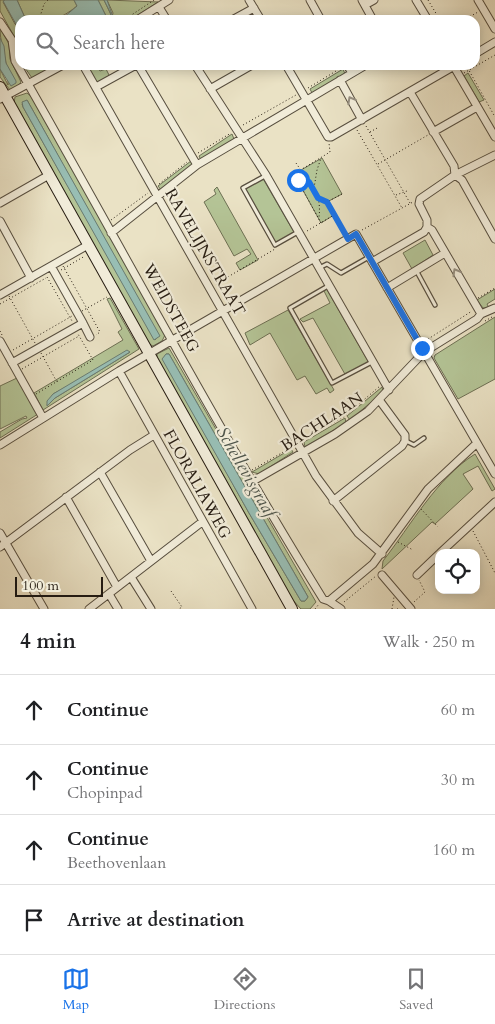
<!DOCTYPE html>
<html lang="en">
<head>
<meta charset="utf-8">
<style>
	body { margin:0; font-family:Cardo,serif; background:#f6f6f6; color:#202124 }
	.controls { position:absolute; right:15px; bottom:15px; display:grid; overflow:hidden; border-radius:10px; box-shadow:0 2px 12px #0003 }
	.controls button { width:45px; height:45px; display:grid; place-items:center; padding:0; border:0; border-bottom:1px solid #e0e0e0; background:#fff; color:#202124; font:25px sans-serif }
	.scale { position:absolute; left:15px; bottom:12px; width:88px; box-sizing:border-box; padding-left:5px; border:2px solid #261c12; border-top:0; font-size:14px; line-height:18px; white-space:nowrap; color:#261c12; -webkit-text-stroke:4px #f1ecd9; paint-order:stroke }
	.stop { position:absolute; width:15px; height:15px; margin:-11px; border:4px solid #1a73e8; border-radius:50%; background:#fff }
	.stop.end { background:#1a73e8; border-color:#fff; box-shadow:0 1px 5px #0008 }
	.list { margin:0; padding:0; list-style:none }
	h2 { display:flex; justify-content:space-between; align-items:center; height:65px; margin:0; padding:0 20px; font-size:21px }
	h2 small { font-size:16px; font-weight:400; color:#757577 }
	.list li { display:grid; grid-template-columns:32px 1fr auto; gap:15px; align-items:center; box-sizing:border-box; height:70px; padding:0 20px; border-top:1px solid #e0e0e0 }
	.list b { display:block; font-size:19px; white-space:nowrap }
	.list p { margin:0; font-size:16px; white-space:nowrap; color:#757577 }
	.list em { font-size:16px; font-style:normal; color:#757577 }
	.icon { flex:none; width:28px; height:28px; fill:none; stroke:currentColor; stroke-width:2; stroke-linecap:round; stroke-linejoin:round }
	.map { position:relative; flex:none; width:495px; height:609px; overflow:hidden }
	.search { position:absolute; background:#fff; box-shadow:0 2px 12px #0003; left:15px; right:15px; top:15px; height:55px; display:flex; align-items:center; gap:12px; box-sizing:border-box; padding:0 18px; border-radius:15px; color:#757577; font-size:19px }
	.sheet { height:345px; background:#fff }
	nav { display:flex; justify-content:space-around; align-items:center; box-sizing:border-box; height:70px; border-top:1px solid #e0e0e0; background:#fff; font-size:14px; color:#757577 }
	nav a { display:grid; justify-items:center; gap:2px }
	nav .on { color:#1a73e8 }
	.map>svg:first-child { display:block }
	.green { fill:#b4c496; stroke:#6d7054; fill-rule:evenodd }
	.water { fill:#98beb4; stroke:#6a7d73 }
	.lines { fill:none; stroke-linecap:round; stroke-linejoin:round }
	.lane-casing { stroke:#574e3f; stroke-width:5.5 }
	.street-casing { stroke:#574e3f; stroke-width:9 }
	.secondary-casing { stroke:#261c12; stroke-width:12 }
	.path { stroke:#261c12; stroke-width:1; stroke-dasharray:1 2.5; stroke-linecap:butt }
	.lane { stroke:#f1ecd9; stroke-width:3 }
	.street { stroke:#f1ecd9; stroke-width:7 }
	.secondary { stroke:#f1ecd9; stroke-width:10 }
	.oneway { stroke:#968e7f }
	.route { stroke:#1a73e8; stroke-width:6 }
	.labels { text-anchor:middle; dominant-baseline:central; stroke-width:4.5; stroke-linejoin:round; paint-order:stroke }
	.street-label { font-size:16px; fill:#261c12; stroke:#f1ecd9 }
	.water-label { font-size:18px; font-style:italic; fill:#4e554b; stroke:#f1ecd9 }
</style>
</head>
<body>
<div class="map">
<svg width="495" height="609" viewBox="0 0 495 609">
	<rect width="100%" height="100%" fill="#eae2c5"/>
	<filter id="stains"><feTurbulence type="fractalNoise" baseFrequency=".004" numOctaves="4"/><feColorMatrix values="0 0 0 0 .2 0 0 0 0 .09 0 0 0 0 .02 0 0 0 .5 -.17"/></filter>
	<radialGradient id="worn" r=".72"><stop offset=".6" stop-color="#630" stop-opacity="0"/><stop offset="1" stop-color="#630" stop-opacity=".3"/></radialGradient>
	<path class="green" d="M0 0H5L3 2 15 24 17 26 20 25V58L19 45 0 11Z
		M17 0H74L77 6C57 22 51 20 26 20Z
		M98 0H104L112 17 113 13 107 0 158 2 130 20H108L111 18H107Z
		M0 28 9 44 10 59 21 82 17 88 10 90 0 77V69L8 85C9 64 0 47 0 28Z
		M23 65H56L32 78Z
		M85 65H96L100 71 106 69 110 77 96 83Z
		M343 69 345 74 312 93 310 89Z
		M468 73 484 100 479 102 464 76Z
		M27 93 33 98 165 335 162 341 153 346 149 344 14 103 15 97ZM27 100 159 336 155 340 23 107 22 104Z
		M232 134 234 139 201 160 199 156Z
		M322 158 342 194 327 202 334 215 321 223 294 174Z
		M191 161 192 165 161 190 158 186Z
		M262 177 295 234 275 245 243 188Z
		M217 187 258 260 240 270 236 263 251 254 247 249 234 256 204 202 216 194 214 190Z
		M425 240 433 255 412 269 403 253Z
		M326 288 369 363 346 376 313 318 303 322 300 319 330 303 323 289Z
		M495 289V299L487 304 489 308H483L477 300Z
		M110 298 139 349 43 410 34 393 123 340 118 332 122 329 107 299ZM130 352 55 398 47 405 53 394Z
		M288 310 334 390 330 393 327 388 316 394 305 376 297 380 270 333 250 345 245 333Z
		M495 317V379L458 399 434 358 435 355Z
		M169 348 316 602 310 609H301L291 598 157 358V354ZM166 354H169L308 597 305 601H301L249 513 163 359Z
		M17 378 38 414 0 438V432L22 419 27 418 26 416 0 429V386Z
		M382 387 383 392 350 420 347 416Z
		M345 418 346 423 305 447 304 442Z
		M291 449 293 452 259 474 252 472Z
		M475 454 495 489 492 491 478 466 463 474 473 489 435 524 432 522 382 569 383 561C411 525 437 478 475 454Z"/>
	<path class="water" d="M5 0H17L26 20H20V25L17 26 3 1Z
		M74 0H98L107 18H110L111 14 104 0H107L113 17 108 20H54L64 17 77 6Z
		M0 38 4 46 6 63 16 81V83L11 86 0 69Z
		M27 100 160 336 154 340 23 107 22 102Z
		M127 350 130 352 55 398 47 406V401L53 394Z
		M166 354H169L308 597 305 601H301L249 513 162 359Z"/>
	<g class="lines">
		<defs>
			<path id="lane" d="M265 176 243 188 275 245 298 232
				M319 268 327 264 341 273 369 257
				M416 270 435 305
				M328 286 290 308 332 383 372 362
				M406 441 414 445 424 438"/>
			<path id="street" d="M249 0 261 20
				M310 0 321 20
				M362 0 373 20
				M416 0 428 20
				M478 0 495 29
				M365 5 374 0
				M159 7 167 20
				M137 20 169 0
				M232 20 254 8
				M0 22 12 40 15 61C118 241 214 423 323 599L329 601 341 609
				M475 54 495 42
				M83 65 316 476 358 533 382 554
				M138 65 197 165
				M195 65 266 175 389 390
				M286 65 328 137H331L456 65
				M347 65 352 73
				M453 65 495 137
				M340 80 362 120
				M96 87 136 65
				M210 89 252 65
				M410 92 454 166 455 175 462 180 495 239
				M0 99 63 65
				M433 132 477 107
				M0 203 49 175
				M0 221 31 278
				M427 227V220L419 204 420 199 455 175 495 155
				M427 227 432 230 481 314
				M111 233 197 165 366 65
				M372 262 424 232 427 227
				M387 288 445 253
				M0 295 88 245
				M83 323 90 337
				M0 341 43 418
				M12 363 83 323 51 266
				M119 371 252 609
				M0 445 119 371 356 234 495 474
				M100 472 151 561
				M253 481 335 434 368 411 424 352 477 319 481 314 495 308
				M66 497 117 587
				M333 501 402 446 405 441V435L380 401
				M0 533 44 609
				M0 547 130 450 154 435
				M440 553 495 502
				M382 575 411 609
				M417 575 439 554
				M131 577 151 609
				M109 594 118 609
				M329 601 373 564 428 489 477 443
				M89 609 202 522"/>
			<path id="secondary" d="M0 87 292 609"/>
		</defs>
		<use href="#lane" class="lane-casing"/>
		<use href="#street" class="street-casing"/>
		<use href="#secondary" class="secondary-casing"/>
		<path class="path" d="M428 0 440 20
			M39 20 44 4 48 0
			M124 20 154 0
			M464 20 478 12
			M466 65 495 117
			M464 73 495 55
			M308 88 341 68
			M243 125 296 95
			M366 126 410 203
			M357 130 402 208
			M370 132 379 127
			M198 153 231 133
			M296 163 300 169
			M378 164 428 135
			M299 180C317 182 321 202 319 217
			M159 184 187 162
			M314 188 317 170 321 158
			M342 194 327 202 345 234
			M396 195 407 191
			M319 199 326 202
			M111 220 148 193
			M321 223 294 174 330 152 329 143
			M362 230 413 202
			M307 231 334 215
			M63 266 100 332 96 335
			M61 270 85 256
			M47 277 72 321
			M216 284 275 249
			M9 296 35 343
			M478 298 495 288
			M0 304 46 278
			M82 311 107 297
			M485 321 492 317
			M0 331 2 335
			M425 341 472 311
			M13 350 72 316
			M41 353 57 382
			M22 369 79 336
			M36 394 93 360 78 334
			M304 440 345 416 380 386
			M252 470 292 447
			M421 509 438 527
			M473 531 495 573
			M398 542 413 550
			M171 591 182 607 179 609
			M344 602 376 576
			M414 602 425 592 419 580
			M315 609 319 604
			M392 609 394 597
			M397 609H399"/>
		<use href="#lane" class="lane"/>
		<use href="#street" class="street"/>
		<use href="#secondary" class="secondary"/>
	</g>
	<defs><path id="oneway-chevron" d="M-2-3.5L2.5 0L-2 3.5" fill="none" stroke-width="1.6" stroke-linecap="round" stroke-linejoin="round" transform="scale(1.25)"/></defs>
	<g class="oneway">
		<use href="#oneway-chevron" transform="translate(351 100) rotate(-119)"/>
		<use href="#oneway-chevron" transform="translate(456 272) rotate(-120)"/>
	</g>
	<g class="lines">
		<path class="route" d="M298 180 309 182 318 198 327 202 348 239 356 234 422 348"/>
	</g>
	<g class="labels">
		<g class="street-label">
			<text transform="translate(205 252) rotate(60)">RAVELIJNSTRAAT</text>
			<text transform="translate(171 308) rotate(61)">WEIDSTEEG</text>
			<text transform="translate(322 422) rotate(-33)">BACHLAAN</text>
			<text transform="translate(197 484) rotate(61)">FLORALIAWEG</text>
		</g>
		<g class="water-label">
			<text transform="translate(246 472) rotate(60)">Schellevisgraaf</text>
		</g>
	</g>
	<rect width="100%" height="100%" filter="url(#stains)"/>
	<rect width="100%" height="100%" fill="url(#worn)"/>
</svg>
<div class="controls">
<button><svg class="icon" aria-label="locate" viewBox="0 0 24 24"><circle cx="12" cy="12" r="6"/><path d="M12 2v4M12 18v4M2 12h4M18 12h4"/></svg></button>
</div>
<div class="scale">100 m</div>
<div class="stop" style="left:298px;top:180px"></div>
<div class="stop end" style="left:422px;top:348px"></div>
<div class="search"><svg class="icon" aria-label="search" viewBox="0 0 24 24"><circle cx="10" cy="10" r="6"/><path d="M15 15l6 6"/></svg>Search here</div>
</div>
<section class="sheet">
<h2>4 min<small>Walk · 250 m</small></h2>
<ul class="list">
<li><svg class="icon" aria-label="ahead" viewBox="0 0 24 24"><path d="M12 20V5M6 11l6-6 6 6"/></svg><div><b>Continue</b></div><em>60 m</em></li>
<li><svg class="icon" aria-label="ahead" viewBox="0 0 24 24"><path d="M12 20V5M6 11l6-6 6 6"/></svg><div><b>Continue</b><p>Chopinpad</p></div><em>30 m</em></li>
<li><svg class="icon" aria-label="ahead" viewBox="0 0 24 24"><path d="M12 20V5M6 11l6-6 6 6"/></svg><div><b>Continue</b><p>Beethovenlaan</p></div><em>160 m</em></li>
<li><svg class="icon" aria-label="arrive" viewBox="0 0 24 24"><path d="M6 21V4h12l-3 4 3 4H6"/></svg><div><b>Arrive at destination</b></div></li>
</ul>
</section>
<nav>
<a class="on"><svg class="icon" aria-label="map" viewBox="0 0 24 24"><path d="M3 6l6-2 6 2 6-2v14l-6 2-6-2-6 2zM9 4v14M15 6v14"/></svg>Map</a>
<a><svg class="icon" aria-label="directions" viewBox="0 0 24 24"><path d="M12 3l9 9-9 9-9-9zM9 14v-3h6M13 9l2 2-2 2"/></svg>Directions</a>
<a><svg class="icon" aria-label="saved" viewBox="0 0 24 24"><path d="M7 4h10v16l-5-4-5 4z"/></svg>Saved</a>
</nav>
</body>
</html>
